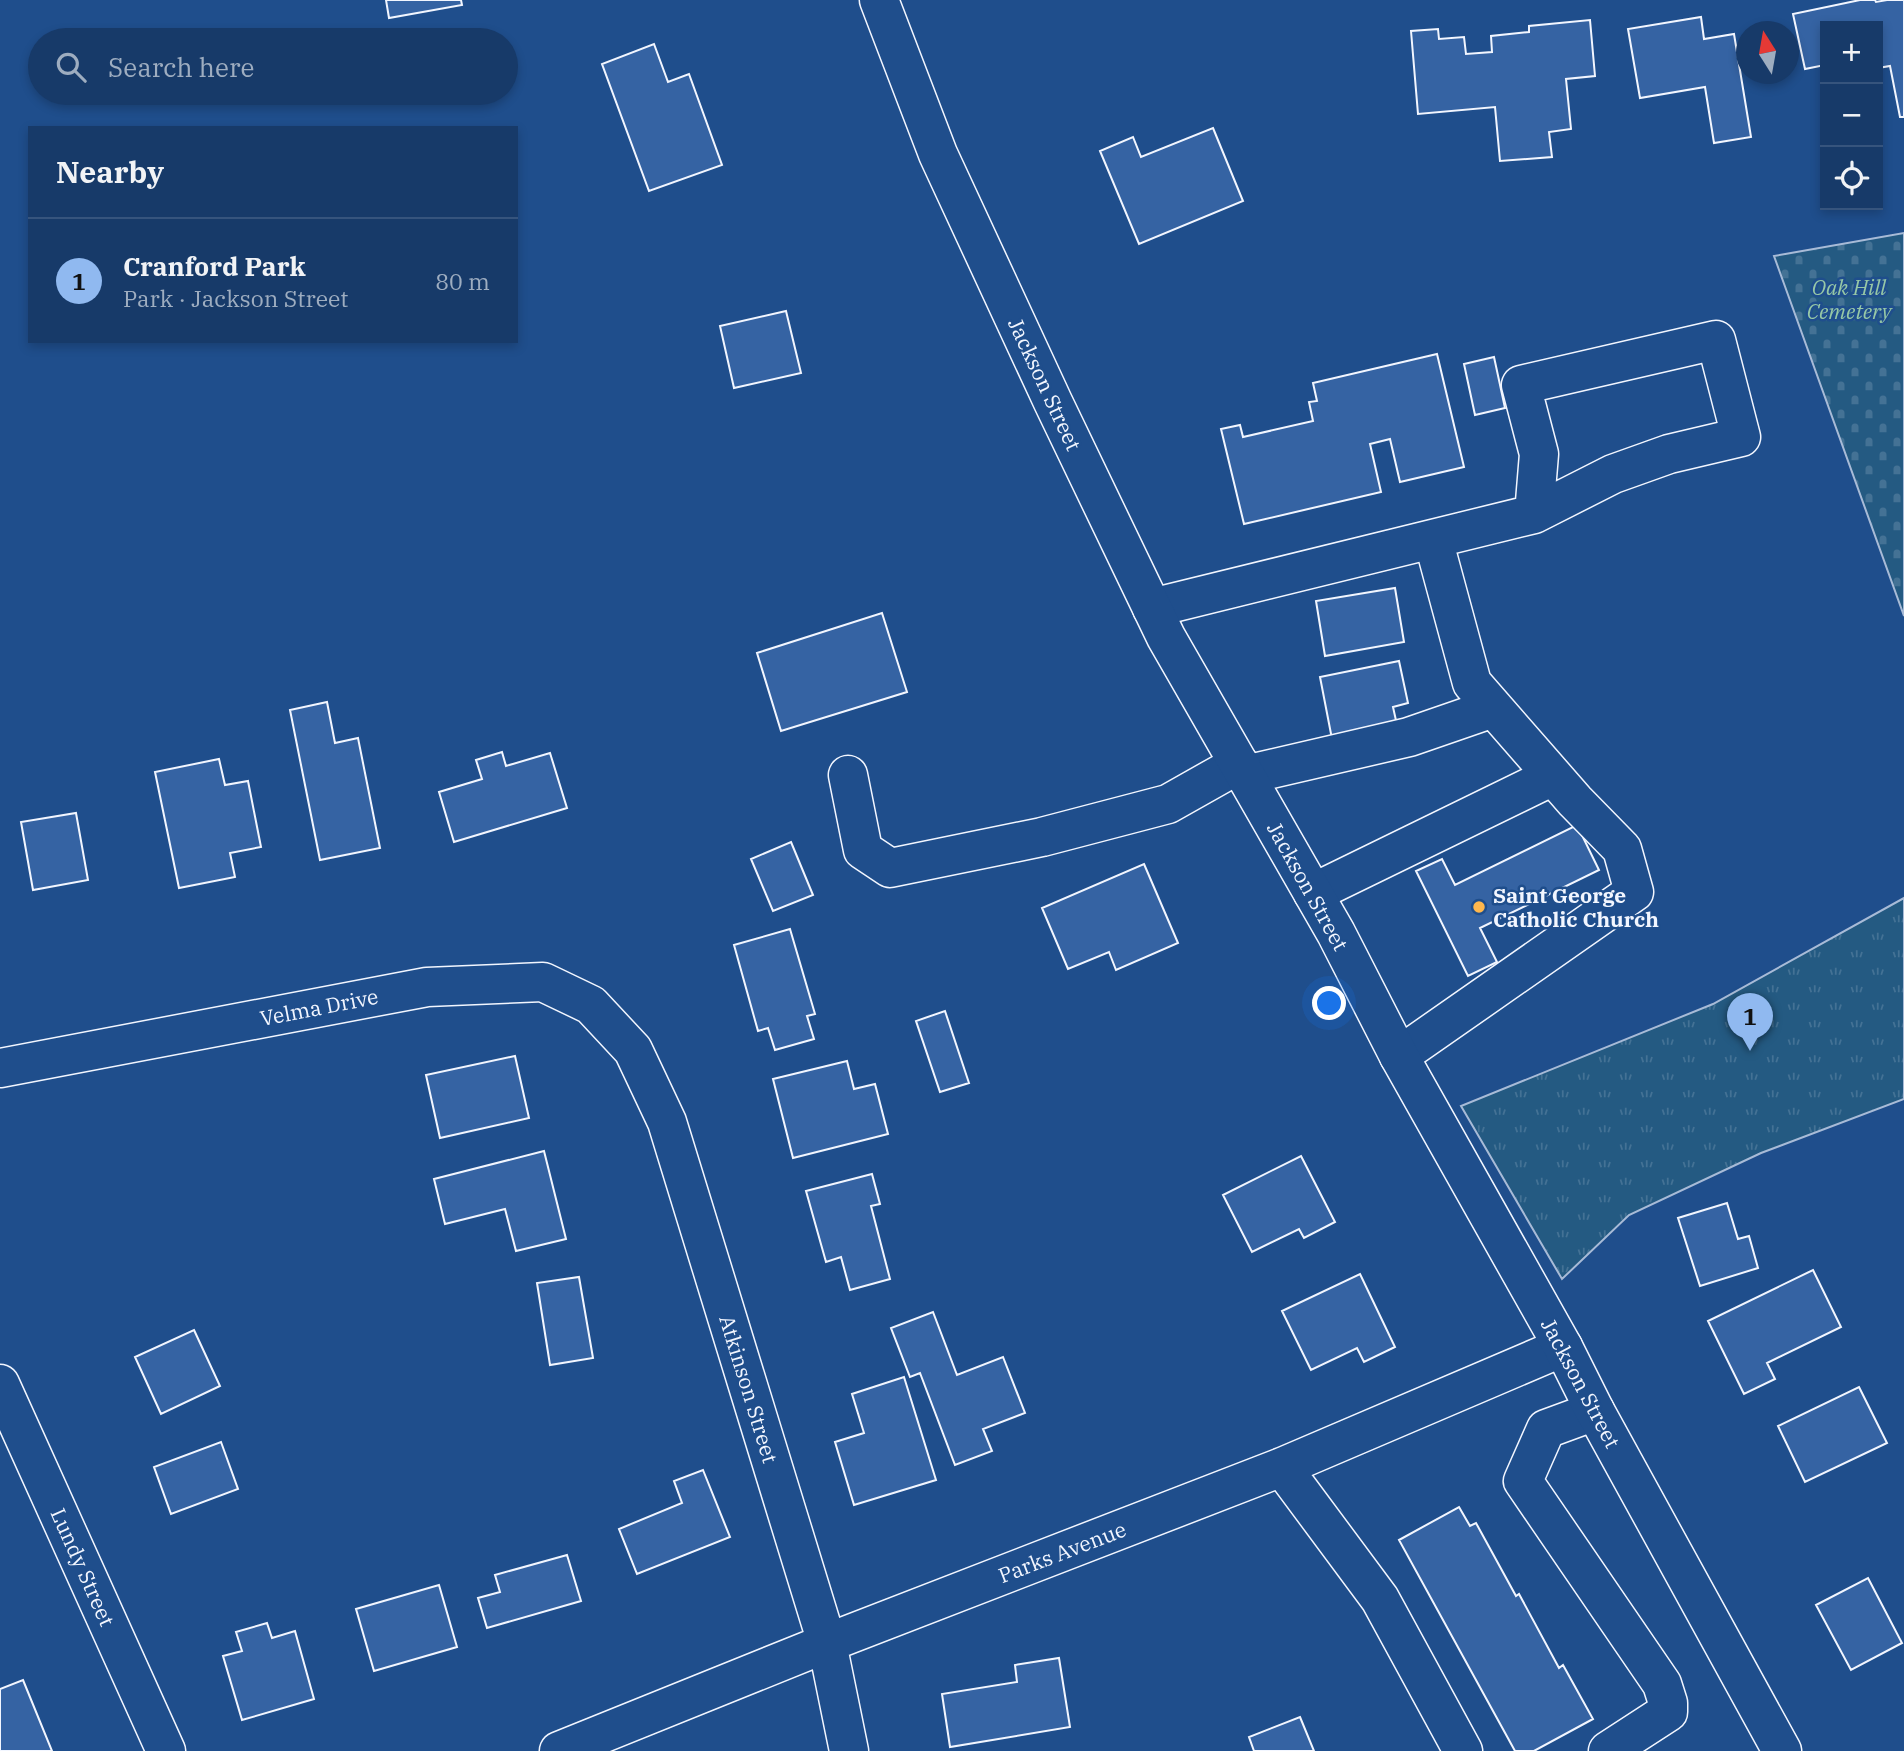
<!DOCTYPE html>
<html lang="en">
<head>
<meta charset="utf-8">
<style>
	body { margin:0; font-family:"IBM Plex Serif",serif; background:#20416f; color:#f1f3f6 }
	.controls { position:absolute; right:21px; top:21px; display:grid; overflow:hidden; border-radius:0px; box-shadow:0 4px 10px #0003 }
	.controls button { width:63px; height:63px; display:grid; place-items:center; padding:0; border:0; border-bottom:2px solid #36547d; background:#173a69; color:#f1f3f6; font:35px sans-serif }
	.compass { position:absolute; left:1736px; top:21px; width:63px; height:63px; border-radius:50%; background:#173a69; box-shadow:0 4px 10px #0003; rotate:349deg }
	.you { position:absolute; left:1330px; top:1004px; width:24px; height:24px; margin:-18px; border:5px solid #fff; border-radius:50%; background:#1a73e8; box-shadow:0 0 0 10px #1a73e833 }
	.badge { display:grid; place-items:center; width:46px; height:46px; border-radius:50%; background:#90b9f0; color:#111; font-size:23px; font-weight:700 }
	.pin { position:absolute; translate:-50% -58px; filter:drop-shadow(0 2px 4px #0008) }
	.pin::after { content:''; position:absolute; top:37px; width:24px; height:21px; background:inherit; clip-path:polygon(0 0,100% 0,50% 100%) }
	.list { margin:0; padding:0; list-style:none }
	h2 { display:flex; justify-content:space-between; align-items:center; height:91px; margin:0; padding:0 28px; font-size:30px }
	h2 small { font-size:23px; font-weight:400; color:#9eadc0 }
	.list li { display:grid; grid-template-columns:46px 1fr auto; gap:21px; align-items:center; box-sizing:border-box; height:126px; padding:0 28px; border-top:2px solid #36547d }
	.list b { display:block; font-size:26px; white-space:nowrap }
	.list p { margin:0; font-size:23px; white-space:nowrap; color:#9eadc0 }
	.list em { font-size:23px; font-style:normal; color:#9eadc0 }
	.icon { flex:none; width:38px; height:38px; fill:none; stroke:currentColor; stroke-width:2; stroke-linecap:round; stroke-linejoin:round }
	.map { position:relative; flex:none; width:1904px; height:1751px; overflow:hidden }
	.search { position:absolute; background:#173a69; box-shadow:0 4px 10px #0003; left:28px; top:28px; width:490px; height:77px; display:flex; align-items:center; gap:18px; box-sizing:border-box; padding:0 24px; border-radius:38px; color:#9eadc0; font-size:26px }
	.panel { position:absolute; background:#173a69; box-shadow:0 4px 10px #0003; left:28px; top:126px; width:490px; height:217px; border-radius:0px }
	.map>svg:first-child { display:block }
	.grass { fill:url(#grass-tufts); stroke:#a8bbd7; stroke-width:2 }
	.cemetery { fill:url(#cemetery-stones); stroke:#a8bbd7; stroke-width:2 }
	.building { fill:#3563a3; stroke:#f2f6ff; stroke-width:2 }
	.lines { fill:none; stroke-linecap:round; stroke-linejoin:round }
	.minor-casing { stroke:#f2f6ff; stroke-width:41 }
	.major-casing { stroke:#f2f6ff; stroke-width:41 }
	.minor { stroke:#1f4e8c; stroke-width:38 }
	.major { stroke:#1f4e8c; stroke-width:38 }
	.poi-dot { fill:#ffb74d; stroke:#1f4e8c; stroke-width:2.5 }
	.labels { text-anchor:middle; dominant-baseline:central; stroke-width:5; stroke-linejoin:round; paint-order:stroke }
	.park-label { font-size:21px; font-style:italic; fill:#97c8a6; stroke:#1f4e8c }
	.street-label { font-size:21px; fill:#f2f6ff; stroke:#1f4e8c }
	.poi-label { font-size:21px; font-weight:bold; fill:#f2f6ff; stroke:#1f4e8c; text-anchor:start }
</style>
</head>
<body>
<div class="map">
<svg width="1904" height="1751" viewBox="0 0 1904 1751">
	<defs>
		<pattern id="grass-tufts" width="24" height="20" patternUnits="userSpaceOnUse" patternTransform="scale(1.75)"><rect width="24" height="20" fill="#245a82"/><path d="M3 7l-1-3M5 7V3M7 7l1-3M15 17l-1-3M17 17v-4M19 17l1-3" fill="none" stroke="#447295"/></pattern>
		<pattern id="cemetery-stones" width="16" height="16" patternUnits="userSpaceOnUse" patternTransform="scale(1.75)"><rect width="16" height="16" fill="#245a82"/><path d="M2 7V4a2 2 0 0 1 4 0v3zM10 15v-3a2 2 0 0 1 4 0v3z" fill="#447295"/></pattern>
	</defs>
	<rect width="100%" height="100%" fill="#1f4e8c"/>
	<path class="grass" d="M1904 898V1099L1761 1153 1629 1215 1562 1279 1461 1106 1713 1004Z"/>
	<path class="cemetery" d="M1904 233V616L1774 256Z"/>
	<path class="building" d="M386 0H461L462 5 389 18Z
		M1860 0H1875L1876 2 1887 0H1904V117H1900L1890 66 1878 68V26H1825V65L1805 69 1793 14Z
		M1701 17 1704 39 1734 34 1751 137 1714 143 1705 87 1640 98 1628 29Z
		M1590 20 1595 76 1566 79 1571 129 1549 132 1552 157 1500 161 1495 107 1418 114 1411 31 1438 29 1439 39 1464 37 1466 54 1492 52 1491 36 1529 32V26Z
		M654 44 668 82 689 74 722 165 649 191 602 64Z
		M1213 128 1243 201 1139 244 1100 151 1133 137 1141 157Z
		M786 311 801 373 734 388 720 326Z
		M1437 354 1464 467 1400 482 1390 439 1370 444 1381 492 1244 524 1221 429 1240 425 1243 437 1313 421 1309 402 1317 401 1313 383Z
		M1494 357 1505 408 1475 415 1464 364Z
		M1395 588 1404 642 1325 656 1316 601Z
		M882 613 907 692 781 731 757 653Z
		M1399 661 1408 703 1393 707 1397 725 1332 739 1320 677Z
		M327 702 335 743 358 738 380 848 320 860 290 710Z
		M502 752 506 766 550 753 567 808 454 842 439 792 482 779 476 760Z
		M219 759 225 785 248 781 261 847 230 853 235 877 179 888 155 772Z
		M76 813 88 880 33 890 21 822Z
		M1577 825 1599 870 1480 928 1497 962 1468 976 1416 871 1442 859 1455 885Z
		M791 842 813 895 773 911 751 859Z
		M1144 864 1178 943 1116 970 1109 952 1068 969 1042 908Z
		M790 929 815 1014 807 1016 814 1039 775 1050 768 1028 758 1031 734 945Z
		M945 1011 969 1083 940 1092 916 1021Z
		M515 1056 529 1118 440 1138 426 1075Z
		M847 1061 854 1089 875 1084 888 1134 793 1158 773 1079Z
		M544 1151 566 1239 516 1251 505 1209 445 1224 434 1179Z
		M1301 1156 1335 1222 1304 1238 1299 1229 1252 1252 1223 1195Z
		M872 1174 880 1204 871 1206 890 1279 850 1290 841 1257 826 1262 806 1191Z
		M1727 1203 1738 1239 1749 1236 1758 1268 1700 1286 1678 1218Z
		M1813 1270 1841 1327 1767 1363 1775 1379 1744 1394 1708 1321Z
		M1360 1274 1395 1347 1364 1362 1357 1348 1311 1370 1282 1311Z
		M579 1277 593 1358 550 1365 537 1283Z
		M933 1312 957 1375 1003 1357 1025 1413 983 1429 992 1451 955 1465 920 1373 910 1377 891 1328Z
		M194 1330 220 1386 161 1414 135 1357Z
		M904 1377 936 1480 854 1505 835 1442 864 1433 852 1394Z
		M1859 1387 1887 1443 1805 1482 1778 1426Z
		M221 1442 238 1489 171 1514 154 1467Z
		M703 1470 730 1537 637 1574 619 1529 682 1503 674 1481Z
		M1459 1507 1470 1526 1476 1523 1516 1596 1519 1594 1559 1668 1563 1665 1593 1719 1534 1751H1515L1399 1540Z
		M567 1555 581 1601 487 1628 478 1598 500 1592 495 1575Z
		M1868 1578 1902 1643 1851 1670 1816 1605Z
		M439 1585 457 1647 374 1671 356 1609Z
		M267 1623 272 1638 295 1631 314 1699 242 1720 223 1656 242 1651 236 1632Z
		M1059 1658 1070 1727 950 1747 942 1694 1017 1682 1015 1665Z
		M23 1680 52 1751H0V1689Z
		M1300 1717 1314 1751H1254L1249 1737Z"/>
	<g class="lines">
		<defs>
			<path id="minor" d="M1152 608 1534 514 1613 474 1669 454 1741 437 1716 340 1521 385 1539 454 1534 514
				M848 775 863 850 890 868 1042 837 1168 804 1239 764
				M1245 775 1409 737 1493 708
				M1313 893 1553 776
				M1399 1056 1634 892 1622 849 1575 801 1472 683 1433 539
				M0 1068 427 987 543 982 591 1005 633 1050 667 1122 827 1643 849 1751
				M0 1384 166 1751
				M1595 1411 1546 1429 1523 1481 1662 1684 1668 1703V1712L1608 1751
				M1282 1467 1380 1599 1463 1751
				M559 1751 827 1643 1282 1467 1563 1347"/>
			<path id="major" d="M879 0 938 154 1053 402 1166 637 1336 933 1399 1056 1563 1347 1595 1411 1782 1751"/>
		</defs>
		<use href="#minor" class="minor-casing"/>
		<use href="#major" class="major-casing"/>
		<use href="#minor" class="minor"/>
		<use href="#major" class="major"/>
	</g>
	<circle class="poi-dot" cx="1479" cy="907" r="7"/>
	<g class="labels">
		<g class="park-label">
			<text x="1849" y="287">Oak Hill<tspan x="1849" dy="24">Cemetery</tspan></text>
		</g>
		<g class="street-label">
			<text transform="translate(1045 384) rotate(65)">Jackson Street</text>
			<text transform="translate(1308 886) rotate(61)">Jackson Street</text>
			<text transform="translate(319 1007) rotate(-11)">Velma Drive</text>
			<text transform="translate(1581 1383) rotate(62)">Jackson Street</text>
			<text transform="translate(749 1389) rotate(73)">Atkinson Street</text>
			<text transform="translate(1062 1552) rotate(-21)">Parks Avenue</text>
			<text transform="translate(83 1567) rotate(66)">Lundy Street</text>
		</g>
		<g class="poi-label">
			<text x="1493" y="895">Saint George<tspan x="1493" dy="24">Catholic Church</tspan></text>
		</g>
	</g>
</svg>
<div class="controls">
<button>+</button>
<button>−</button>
<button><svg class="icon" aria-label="locate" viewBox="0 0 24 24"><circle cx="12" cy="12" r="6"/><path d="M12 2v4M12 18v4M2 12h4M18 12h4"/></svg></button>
</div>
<svg class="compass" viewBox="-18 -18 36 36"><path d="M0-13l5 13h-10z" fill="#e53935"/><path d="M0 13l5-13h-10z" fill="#9eadc0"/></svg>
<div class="you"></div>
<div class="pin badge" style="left:1750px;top:1051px">1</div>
<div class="search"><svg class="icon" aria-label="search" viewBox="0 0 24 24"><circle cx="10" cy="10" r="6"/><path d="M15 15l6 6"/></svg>Search here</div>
<section class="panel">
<h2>Nearby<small></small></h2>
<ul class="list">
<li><span class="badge">1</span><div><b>Cranford Park</b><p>Park · Jackson Street</p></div><em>80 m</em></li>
</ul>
</section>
</div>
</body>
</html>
